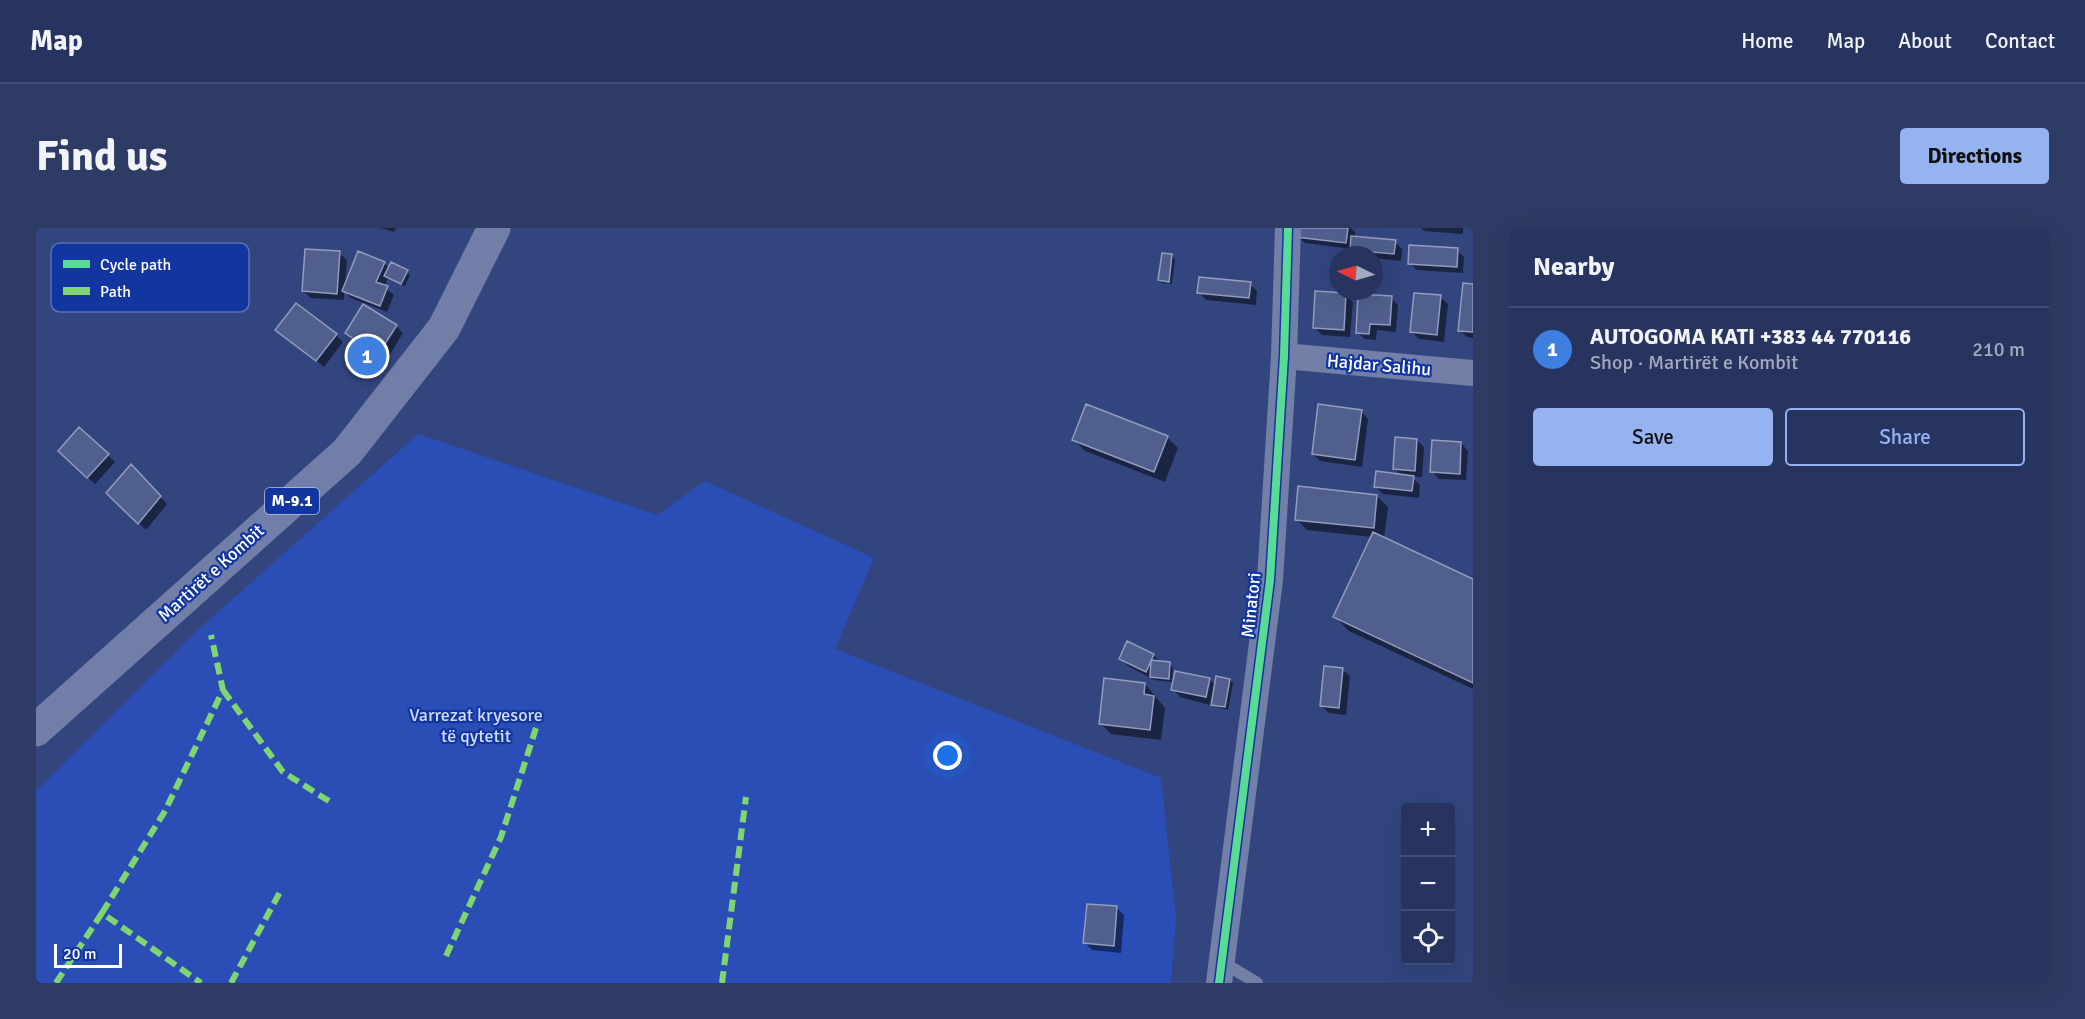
<!DOCTYPE html>
<html lang="en">
<head>
<meta charset="utf-8">
<style>
	body { margin:0; font-family:Signika,sans-serif; background:#2e3c65; color:#f1f3f6 }
	.controls { position:absolute; right:18px; bottom:18px; display:grid; overflow:hidden; border-radius:6px; box-shadow:0 6px 24px #0002 }
	.controls button { width:54px; height:54px; display:grid; place-items:center; padding:0; border:0; border-bottom:2px solid #424f74; background:#26345f; color:#f1f3f6; font:30px sans-serif }
	.compass { position:absolute; left:1293px; top:18px; width:54px; height:54px; border-radius:50%; background:#26345f; box-shadow:0 6px 24px #0002; rotate:275deg }
	.scale { position:absolute; left:18px; bottom:15px; width:68px; box-sizing:border-box; padding-left:6px; border:3px solid #fff; border-top:0; font-size:16px; line-height:21px; white-space:nowrap; color:#fff; -webkit-text-stroke:4px #12359f; paint-order:stroke }
	.you { position:absolute; left:912px; top:528px; width:21px; height:21px; margin:-15px; border:4px solid #fff; border-radius:50%; background:#1a73e8; box-shadow:0 0 0 9px #1a73e833 }
	.badge { display:grid; place-items:center; width:39px; height:39px; border-radius:50%; background:#95b2f1; color:#fff; font-size:20px; font-weight:700 }
	.pin { position:absolute; translate:-50% -50%; border:3px solid #fff; box-shadow:0 2px 6px #0006 }
	.list { margin:0; padding:0; list-style:none }
	h2 { display:flex; justify-content:space-between; align-items:center; height:78px; margin:0; padding:0 24px; font-size:26px }
	h2 small { font-size:20px; font-weight:400; color:#a4aabd }
	.list li { display:grid; grid-template-columns:39px 1fr auto; gap:18px; align-items:center; box-sizing:border-box; height:84px; padding:0 24px; border-top:2px solid #424f74 }
	.list b { display:block; font-size:22px; white-space:nowrap }
	.list p { margin:0; font-size:20px; white-space:nowrap; color:#a4aabd }
	.list em { font-size:20px; font-style:normal; color:#a4aabd }
	.actions { display:flex; gap:12px; padding:18px 24px }
	.actions a { flex:1; padding:14px 0; border:2px solid #95b2f1; border-radius:6px; text-align:center; font-size:21px; color:#95b2f1 }
	.actions .main { background:#95b2f1; color:#111 }
	.icon { flex:none; width:33px; height:33px; fill:none; stroke:currentColor; stroke-width:2; stroke-linecap:round; stroke-linejoin:round }
	.map { position:relative; flex:none; width:1437px; height:755px; overflow:hidden; border-radius:6px }
	header { display:flex; align-items:center; gap:36px; box-sizing:border-box; height:84px; padding:0 30px; background:#26345f; border-bottom:2px solid #424f74 }
	header strong { font-size:28px }
	nav { display:flex; gap:33px; margin-inline-start:auto; font-size:21px }
	.intro { display:flex; align-items:center; justify-content:space-between; box-sizing:border-box; height:144px; padding:0 36px }
	h1 { margin:0; font-size:42px }
	.button { padding:15px 27px; border-radius:6px; background:#95b2f1; color:#111; font-size:21px; font-weight:700 }
	main { display:flex; gap:36px; padding:0 36px }
	aside { flex:1; background:#26345f; border-radius:6px; box-shadow:0 6px 24px #0002 }
	.map>svg:first-child { display:block }
	.green { fill:#2a4eb6 }
	.shadow { fill:#0007 }
	.building { fill:#505f8d; stroke:#929cbd; stroke-width:1.5 }
	.lines { fill:none; stroke-linecap:round; stroke-linejoin:round }
	.lane { stroke:#7280a8; stroke-width:12 }
	.street { stroke:#7280a8; stroke-width:26 }
	.primary { stroke:#717ea7; stroke-width:33 }
	.quiet { stroke:#7fd670; stroke-width:6; stroke-dasharray:12 6; stroke-linecap:butt }
	.cycleway-casing { stroke:#12359f; stroke-width:11 }
	.cycleway { stroke:#5adb95; stroke-width:8 }
	.labels { text-anchor:middle; dominant-baseline:central; stroke-width:4.5; stroke-linejoin:round; paint-order:stroke }
	.shield { fill:#12359f; stroke:#b8c2e2; stroke-width:1.5 }
	.shield-label { font-size:16px; font-weight:bold; fill:#fff }
	.street-label { font-size:18px; fill:#fff; stroke:#12359f }
	.park-label { font-size:18px; fill:#d2ddfe; stroke:#12359f }
	.key { fill:#12359f; stroke:#5972bc; stroke-width:1.5 }
	.key-label { font-size:16px; fill:#fff }
</style>
</head>
<body>
<header>
<strong>Map</strong>
<nav><a>Home</a><a>Map</a><a>About</a><a>Contact</a></nav>
</header>
<div class="intro"><h1>Find us</h1><a class="button">Directions</a></div>
<main>
<div class="map">
<svg width="1437" height="755" viewBox="0 0 1437 755">
	<rect width="100%" height="100%" fill="#32457f"/>
	<path class="green" d="M382 206 621 287 669 253 838 330 799 421 1125 550 1140 691 1135 755H0V563L164 400Z"/>
	<path class="shadow" d="M344 0H360L358 4Z
		M1263 0H1315L1319 4V10L1359 14 1366 21 1365 33 1338 30V27H1321L1316 21 1269 15 1261 8Z
		M1385 0H1427V6L1388 3Z
		M1421 22 1428 29 1427 45 1381 42 1374 35Z
		M303 25 311 32 309 58 348 35 353 40 371 43 374 47 369 58 352 50 348 59 358 67 351 84 315 70 308 63V72L275 70 267 63Z
		M1136 28 1139 31 1136 56 1127 55 1124 52Z
		M1214 56 1221 63 1220 77 1170 72 1163 64Z
		M1437 58V110L1431 109 1423 102Z
		M1310 67 1317 74 1314 109 1286 107 1278 99Z
		M1404 69 1412 76 1408 114 1383 111 1376 104Z
		M1355 70 1362 77 1360 104 1341 102 1340 112 1329 111 1321 104Z
		M360 98 367 105 350 133 311 105Z
		M241 102 300 107 307 114 288 139Z
		M1325 183 1332 191 1326 239 1284 233 1277 226Z
		M1131 209 1142 220 1129 254 1049 223 1038 212Z
		M1381 212 1388 219 1386 249H1376L1384 257 1383 270 1347 266 1340 259 1366 248 1358 240Z
		M1425 215 1432 223 1430 252 1403 251 1396 243Z
		M72 227 79 234 59 256 31 230Z
		M95 238 131 276 110 302 72 265Z
		M1341 268 1352 279 1348 311 1437 353V461L1313 403 1299 389 1336 309 1271 302 1260 291Z
		M1117 427 1125 434 1137 439 1136 454 1118 452 1092 438 1085 431Z
		M1306 441 1314 448 1310 487 1293 485 1285 478Z
		M1173 451 1180 458 1194 452 1197 455 1192 482 1144 469 1137 461Z
		M1109 456 1129 480 1125 512 1075 506 1064 495Z
		M1081 680 1088 687 1085 725 1056 722 1049 715Z"/>
	<path class="building" d="M1261 0H1312L1310 15 1260 9Z
		M1315 8 1360 12 1358 26 1314 22Z
		M1373 17 1422 20 1421 39 1372 36Z
		M269 21 304 23 301 66 266 63Z
		M322 23 349 34 340 54 352 58 344 78 306 63Z
		M1126 25 1136 26 1133 54 1122 52Z
		M355 34 372 42 365 56 348 48Z
		M1163 49 1215 54 1213 70 1161 65Z
		M1427 55 1437 56V104L1422 103Z
		M1279 63 1310 65 1308 102 1277 100Z
		M1378 65 1405 67 1401 107 1374 104Z
		M1322 66 1356 68 1354 97 1334 96 1333 106 1320 105Z
		M260 75 301 106 280 133 239 102Z
		M327 76 361 97 342 127 309 105Z
		M1050 176 1132 208 1118 244 1036 212Z
		M1282 176 1326 182 1319 232 1276 226Z
		M43 199 73 226 51 250 22 223Z
		M1359 209 1381 211 1379 243 1357 241Z
		M1396 212 1425 214 1424 246 1394 244Z
		M95 236 125 268 102 296 70 265Z
		M1340 243 1378 248 1376 263 1338 259Z
		M1262 258 1341 267 1338 300 1259 292Z
		M1337 304 1437 351V455L1297 389Z
		M1091 413 1118 426 1110 444 1083 431Z
		M1115 432 1134 434 1133 451 1114 449Z
		M1288 438 1307 440 1303 480 1284 478Z
		M1139 443 1174 450 1170 469 1135 462Z
		M1180 448 1194 451 1189 479 1175 477Z
		M1068 450 1109 455 1108 466 1118 468 1114 502 1063 496Z
		M1051 676 1081 678 1078 718 1047 715Z"/>
	<g class="lines">
		<path class="lane" d="M1186 734 1221 755"/>
		<path class="street" d="M1248 128 1437 145
			M1183 755 1234 352 1248 128 1252 0"/>
		<path class="primary" d="M0 502 311 224 408 100 458 0"/>
		<path class="quiet" d="M187 462 247 544 296 575
			M66 685 129 583 187 462 175 407
			M410 728 465 609 500 500
			M20 755 66 685 165 755
			M195 755 244 664
			M686 755 710 569"/>
		<defs>
			<path id="cycleway" d="M1183 755 1234 352 1248 128 1252 0"/>
		</defs>
		<use href="#cycleway" class="cycleway-casing"/>
		<use href="#cycleway" class="cycleway"/>
	</g>
	<g class="labels">
		<rect class="shield" x="229" y="260" width="54" height="26" rx="4.5"/>
		<g class="shield-label">
			<text x="256" y="273">M-9.1</text>
		</g>
		<g class="street-label">
			<text transform="translate(1343 137) rotate(5)">Hajdar Salihu</text>
			<text transform="translate(175 345) rotate(-42)">Martirët e Kombit</text>
			<text transform="translate(1215 377) rotate(-84)">Minatori</text>
		</g>
		<g class="park-label">
			<text x="440" y="487">Varrezat kryesore<tspan x="440" dy="21">të qytetit</tspan></text>
		</g>
	</g>
	<rect x="15" y="15" width="198" height="69" rx="9" class="key"/>
	<rect x="27" y="32" width="27" height="8" fill="#5adb95"/>
	<rect x="27" y="59" width="27" height="8" fill="#7fd670"/>
	<g class="key-label">
		<text x="64" y="42">Cycle path</text>
		<text x="64" y="69">Path</text>
	</g>
</svg>
<div class="controls">
<button>+</button>
<button>−</button>
<button><svg class="icon" aria-label="locate" viewBox="0 0 24 24"><circle cx="12" cy="12" r="6"/><path d="M12 2v4M12 18v4M2 12h4M18 12h4"/></svg></button>
</div>
<svg class="compass" viewBox="-18 -18 36 36"><path d="M0-13l5 13h-10z" fill="#e53935"/><path d="M0 13l5-13h-10z" fill="#a4aabd"/></svg>
<div class="scale">20 m</div>
<div class="you"></div>
<div class="pin badge" style="left:331px;top:128px;background:#3f7fe0">1</div>
</div>
<aside>
<h2>Nearby<small></small></h2>
<ul class="list">
<li><span class="badge" style="background:#3f7fe0">1</span><div><b>AUTOGOMA KATI +383 44 770116</b><p>Shop · Martirët e Kombit</p></div><em>210 m</em></li>
</ul>
<div class="actions"><a class="main">Save</a><a>Share</a></div>
</aside>
</main>
</body>
</html>
